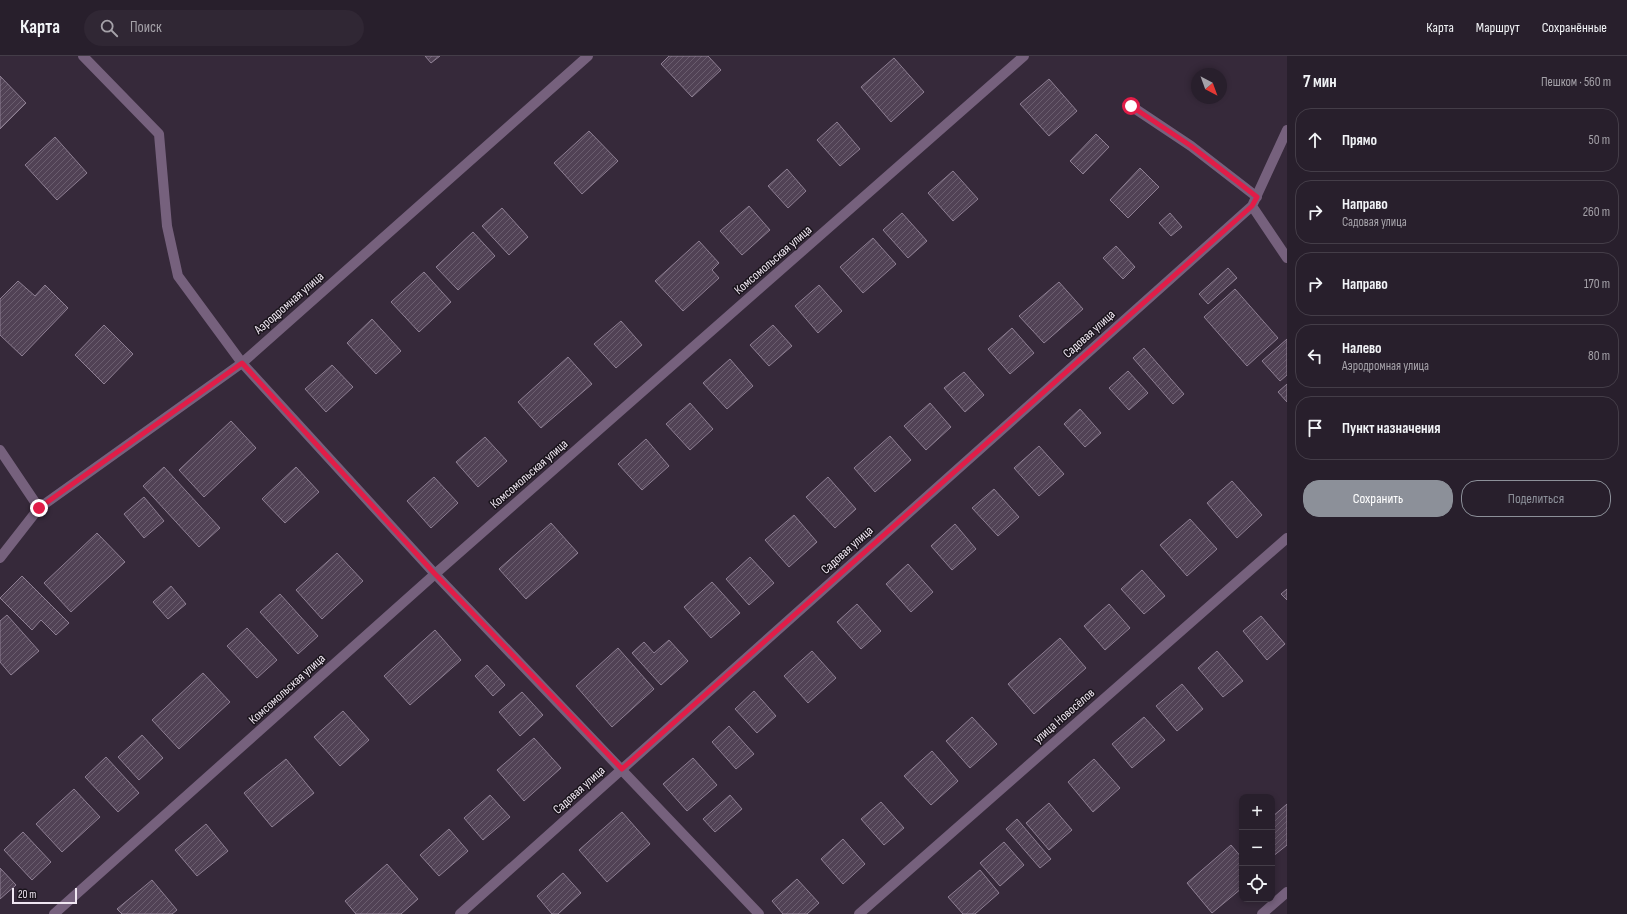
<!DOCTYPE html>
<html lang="ru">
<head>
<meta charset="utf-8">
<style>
	body { margin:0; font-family:"Sofia Sans Condensed",sans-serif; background:#302734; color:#f1f3f6 }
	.controls { position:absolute; right:12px; bottom:12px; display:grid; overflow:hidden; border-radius:8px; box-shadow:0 2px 6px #0003 }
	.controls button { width:36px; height:36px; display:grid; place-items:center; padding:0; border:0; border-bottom:1px solid #443d48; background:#281f2c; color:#f1f3f6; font:20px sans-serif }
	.compass { position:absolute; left:1191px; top:12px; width:36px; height:36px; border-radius:50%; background:#281f2c; box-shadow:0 2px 6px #0003; rotate:139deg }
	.scale { position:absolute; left:12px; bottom:10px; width:65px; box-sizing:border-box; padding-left:4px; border:2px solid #efe6f1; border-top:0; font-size:11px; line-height:14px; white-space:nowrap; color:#efe6f1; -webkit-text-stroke:3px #1a141c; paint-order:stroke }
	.stop { position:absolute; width:12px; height:12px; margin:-9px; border:3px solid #e11d48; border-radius:50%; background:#fff }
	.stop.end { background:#e11d48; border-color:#fff; box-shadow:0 1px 4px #0008 }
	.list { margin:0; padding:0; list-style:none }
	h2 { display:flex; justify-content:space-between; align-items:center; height:52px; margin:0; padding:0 16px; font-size:17px }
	h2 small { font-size:13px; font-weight:400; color:#a5a2a9 }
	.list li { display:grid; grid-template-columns:26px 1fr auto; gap:12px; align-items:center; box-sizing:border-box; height:64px; margin:0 8px 8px; padding:0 8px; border:1px solid #443d48; border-radius:16px }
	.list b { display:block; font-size:15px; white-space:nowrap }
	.list p { margin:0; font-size:13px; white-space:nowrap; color:#a5a2a9 }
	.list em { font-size:13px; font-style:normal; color:#a5a2a9 }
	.actions { display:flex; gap:8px; padding:12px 16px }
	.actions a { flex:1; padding:9px 0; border:1px solid #8c9099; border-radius:16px; text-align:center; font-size:14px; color:#8c9099 }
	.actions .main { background:#8c9099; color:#fff }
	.icon { flex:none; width:22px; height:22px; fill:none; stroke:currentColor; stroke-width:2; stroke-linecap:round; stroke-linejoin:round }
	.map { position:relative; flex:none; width:1287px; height:858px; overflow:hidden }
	header { display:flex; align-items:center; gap:24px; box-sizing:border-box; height:56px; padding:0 20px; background:#281f2c; border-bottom:1px solid #443d48 }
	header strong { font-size:19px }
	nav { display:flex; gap:22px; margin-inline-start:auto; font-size:14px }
	.search { width:280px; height:36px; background:#302734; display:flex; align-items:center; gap:10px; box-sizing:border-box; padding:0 14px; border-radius:22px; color:#a5a2a9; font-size:15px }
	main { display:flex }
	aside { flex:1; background:#281f2c }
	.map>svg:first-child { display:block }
	.building { fill:url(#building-hatch); stroke:#8e7f93 }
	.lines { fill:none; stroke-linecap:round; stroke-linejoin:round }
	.service { stroke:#76617d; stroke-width:10 }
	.minor { stroke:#76617d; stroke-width:10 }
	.route { stroke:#e11d48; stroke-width:5 }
	.labels { text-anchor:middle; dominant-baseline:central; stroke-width:3; stroke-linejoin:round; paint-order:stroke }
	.street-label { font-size:13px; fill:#efe6f1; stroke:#1a141c }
</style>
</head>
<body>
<header>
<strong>Карта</strong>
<div class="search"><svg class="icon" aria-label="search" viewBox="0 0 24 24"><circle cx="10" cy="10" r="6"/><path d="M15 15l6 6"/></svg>Поиск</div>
<nav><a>Карта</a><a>Маршрут</a><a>Сохранённые</a></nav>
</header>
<main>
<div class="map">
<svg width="1287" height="858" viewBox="0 0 1287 858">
	<defs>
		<pattern id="building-hatch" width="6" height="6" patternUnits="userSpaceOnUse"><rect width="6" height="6" fill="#514255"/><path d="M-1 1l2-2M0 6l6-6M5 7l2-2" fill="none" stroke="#6a5d6e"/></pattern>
	</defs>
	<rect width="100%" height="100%" fill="#36293a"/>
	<path class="building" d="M425 0H440L431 7Z
		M669 0H708L721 14 692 41 661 8Z
		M894 2 924 36 891 66 861 31Z
		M0 20 26 47 0 73Z
		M1049 23 1077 55 1049 80 1020 48Z
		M837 66 860 93 840 110 817 84Z
		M589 75 618 105 582 138 554 107Z
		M1096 78 1109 91 1083 118 1070 105Z
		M55 81 87 117 57 144 25 109Z
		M1140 112 1159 131 1128 162 1110 144Z
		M787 113 806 135 788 152 768 130Z
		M953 115 978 143 953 165 928 137Z
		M749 150 770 174 742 199 720 175Z
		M502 152 528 181 509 199 482 170Z
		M902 157 927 185 908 202 883 174Z
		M1170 157 1182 171 1171 180 1159 167Z
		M473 176 495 200 458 234 436 211Z
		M873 182 896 208 863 237 840 211Z
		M699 185 719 207 712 214 719 222 683 255 655 225Z
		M1116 190 1135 211 1123 223 1103 202Z
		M1228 212 1237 222 1208 248 1199 238Z
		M424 216 451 246 419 276 391 246Z
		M18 225 35 240 45 229 68 252 22 300 0 279V243Z
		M1059 226 1083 253 1044 287 1019 260Z
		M819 229 842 255 818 277 795 250Z
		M1235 233 1278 282 1247 310 1204 261Z
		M372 263 401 295 376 318 347 287Z
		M621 265 642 289 616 312 594 288Z
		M104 269 133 298 104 328 75 299Z
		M773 269 792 290 769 310 750 289Z
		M1012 272 1034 297 1010 318 988 293Z
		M1287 283V319L1280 325 1262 305Z
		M1144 292 1184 338 1173 348 1133 302Z
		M568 301 592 328 541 372 518 346Z
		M730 303 753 330 727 353 703 327Z
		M332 309 353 331 326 356 305 333Z
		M1128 315 1148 337 1129 354 1109 332Z
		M964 316 984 339 965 356 944 332Z
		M1287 328V346L1278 336Z
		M690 347 713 373 690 394 666 368Z
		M930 347 951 371 926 394 904 370Z
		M1080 353 1101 377 1085 391 1064 368Z
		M231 365 256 392 204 441 179 414Z
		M890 380 911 404 875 436 854 412Z
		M485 381 507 405 478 431 456 406Z
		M646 383 669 410 642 434 618 408Z
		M1039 390 1064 418 1039 440 1014 412Z
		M164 411 220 472 199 491 143 430Z
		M296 411 319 436 285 467 262 443Z
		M434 421 458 447 431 472 407 445Z
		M828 421 856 453 835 472 806 441Z
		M1232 425 1262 459 1237 482 1207 447Z
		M994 433 1019 461 998 480 972 452Z
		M144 441 164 465 144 482 124 458Z
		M794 459 817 486 789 511 765 484Z
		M1190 463 1217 493 1187 520 1160 489Z
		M551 467 578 497 526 543 499 513Z
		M955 468 976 493 952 514 931 490Z
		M97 477 125 506 71 556 44 527Z
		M337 497 363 525 322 563 296 534Z
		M750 501 774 527 749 549 726 523Z
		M908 508 933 536 911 556 886 528Z
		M1142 514 1165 540 1144 558 1121 533Z
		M22 520 69 567 56 579 41 564 32 574 0 542Z
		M712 526 740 557 711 582 684 551Z
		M171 530 186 548 168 563 153 546Z
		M1287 533V544L1281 538Z
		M280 538 318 580 298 598 260 556Z
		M857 548 881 575 861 593 837 566Z
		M1109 548 1130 572 1105 594 1084 570Z
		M7 559 39 595 11 619 0 606V565Z
		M1261 560 1285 588 1267 604 1243 575Z
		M247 572 277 604 257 622 227 590Z
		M435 574 461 604 410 649 384 620Z
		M1060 582 1086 612 1034 658 1008 628Z
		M669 584 688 605 661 629 632 597 644 586 654 597Z
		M618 592 654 633 612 671 576 630Z
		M812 595 836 622 808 647 784 620Z
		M1217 595 1243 625 1223 641 1198 612Z
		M487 609 505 629 493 640 475 620Z
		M203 617 230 646 179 693 152 664Z
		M1182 628 1203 653 1177 675 1156 650Z
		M754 635 776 660 757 677 735 653Z
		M522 636 543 659 520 680 499 656Z
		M343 655 369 684 340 710 314 681Z
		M972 661 997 688 970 712 946 685Z
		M1144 661 1165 684 1132 712 1112 688Z
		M729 670 754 698 736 713 712 686Z
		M142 679 163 702 139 724 118 701Z
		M534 682 561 712 524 745 497 714Z
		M932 695 958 725 931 749 904 720Z
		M106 701 139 737 118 756 85 721Z
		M693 702 717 729 687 755 663 728Z
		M286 703 314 737 272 771 244 737Z
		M1094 703 1120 732 1093 756 1068 726Z
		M74 733 100 761 62 796 36 768Z
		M490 739 510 761 483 784 464 762Z
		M730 739 742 753 715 776 703 763Z
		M881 746 904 772 884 789 861 763Z
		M1049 747 1072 774 1049 794 1026 767Z
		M1287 748V789L1272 801V761Z
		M622 756 650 788 607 826 579 794Z
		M1017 763 1051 803 1040 812 1006 773Z
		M206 768 228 795 197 820 175 794Z
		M449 773 468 795 439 820 420 799Z
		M23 776 51 806 32 824 4 794Z
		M843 783 865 808 843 828 821 803Z
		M1004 786 1024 809 1000 830 980 807Z
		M1231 789 1242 802V832L1212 857 1187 827Z
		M387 808 418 843 401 858H356L345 845Z
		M0 812 16 829 0 843Z
		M980 814 999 837 975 858H963L948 841Z
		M563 817 581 837 558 858H552L537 840Z
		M797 823 819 847 807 858H783L772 845Z
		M152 824 177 854 172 858H122L117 853Z"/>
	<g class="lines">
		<path class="service" d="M1131 50 1191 90 1257 141"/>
		<path class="minor" d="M83 0 159 78 167 170 178 220 242 307 435 518 759 858
			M1252 150 1287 202
			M0 394 39 452
			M0 502 39 452 242 307 588 0
			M54 858 435 518 1024 0
			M460 858 1252 150 1287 74
			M859 858 1287 482
			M1262 858 1287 836"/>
	</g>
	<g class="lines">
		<path class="route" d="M39 452 242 307 435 518 622 713 1252 150 1257 141 1191 90 1131 50"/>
	</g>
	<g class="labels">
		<g class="street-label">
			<text transform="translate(773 204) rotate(-41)">Комсомольская улица</text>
			<text transform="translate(289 247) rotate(-41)">Аэродромная улица</text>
			<text transform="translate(1089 278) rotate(-42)">Садовая улица</text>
			<text transform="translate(529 418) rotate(-41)">Комсомольская улица</text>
			<text transform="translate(847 494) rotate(-42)">Садовая улица</text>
			<text transform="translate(287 633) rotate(-42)">Комсомольская улица</text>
			<text transform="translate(1064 660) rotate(-41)">улица Новосёлов</text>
			<text transform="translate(579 734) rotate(-42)">Садовая улица</text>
		</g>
	</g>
</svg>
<div class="controls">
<button>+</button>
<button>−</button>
<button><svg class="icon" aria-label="locate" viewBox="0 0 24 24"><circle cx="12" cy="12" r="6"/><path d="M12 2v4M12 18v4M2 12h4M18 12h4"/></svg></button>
</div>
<svg class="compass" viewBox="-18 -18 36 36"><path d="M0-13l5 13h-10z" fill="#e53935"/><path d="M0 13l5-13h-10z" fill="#a5a2a9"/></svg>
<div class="scale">20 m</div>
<div class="stop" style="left:1131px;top:50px"></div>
<div class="stop end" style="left:39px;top:452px"></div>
</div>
<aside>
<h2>7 мин<small>Пешком · 560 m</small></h2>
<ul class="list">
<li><svg class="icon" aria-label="ahead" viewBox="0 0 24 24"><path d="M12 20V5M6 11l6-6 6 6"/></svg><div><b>Прямо</b></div><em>50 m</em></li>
<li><svg class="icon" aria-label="right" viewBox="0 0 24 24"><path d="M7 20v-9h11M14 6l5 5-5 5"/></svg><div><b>Направо</b><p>Садовая улица</p></div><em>260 m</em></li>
<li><svg class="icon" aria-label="right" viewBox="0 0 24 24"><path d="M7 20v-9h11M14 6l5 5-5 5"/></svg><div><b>Направо</b></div><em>170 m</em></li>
<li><svg class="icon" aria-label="left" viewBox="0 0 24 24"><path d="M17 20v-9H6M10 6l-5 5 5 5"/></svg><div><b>Налево</b><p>Аэродромная улица</p></div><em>80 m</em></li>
<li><svg class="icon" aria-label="arrive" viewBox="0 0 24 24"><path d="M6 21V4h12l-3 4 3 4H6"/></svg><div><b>Пункт назначения</b></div></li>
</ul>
<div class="actions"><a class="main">Сохранить</a><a>Поделиться</a></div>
</aside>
</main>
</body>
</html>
